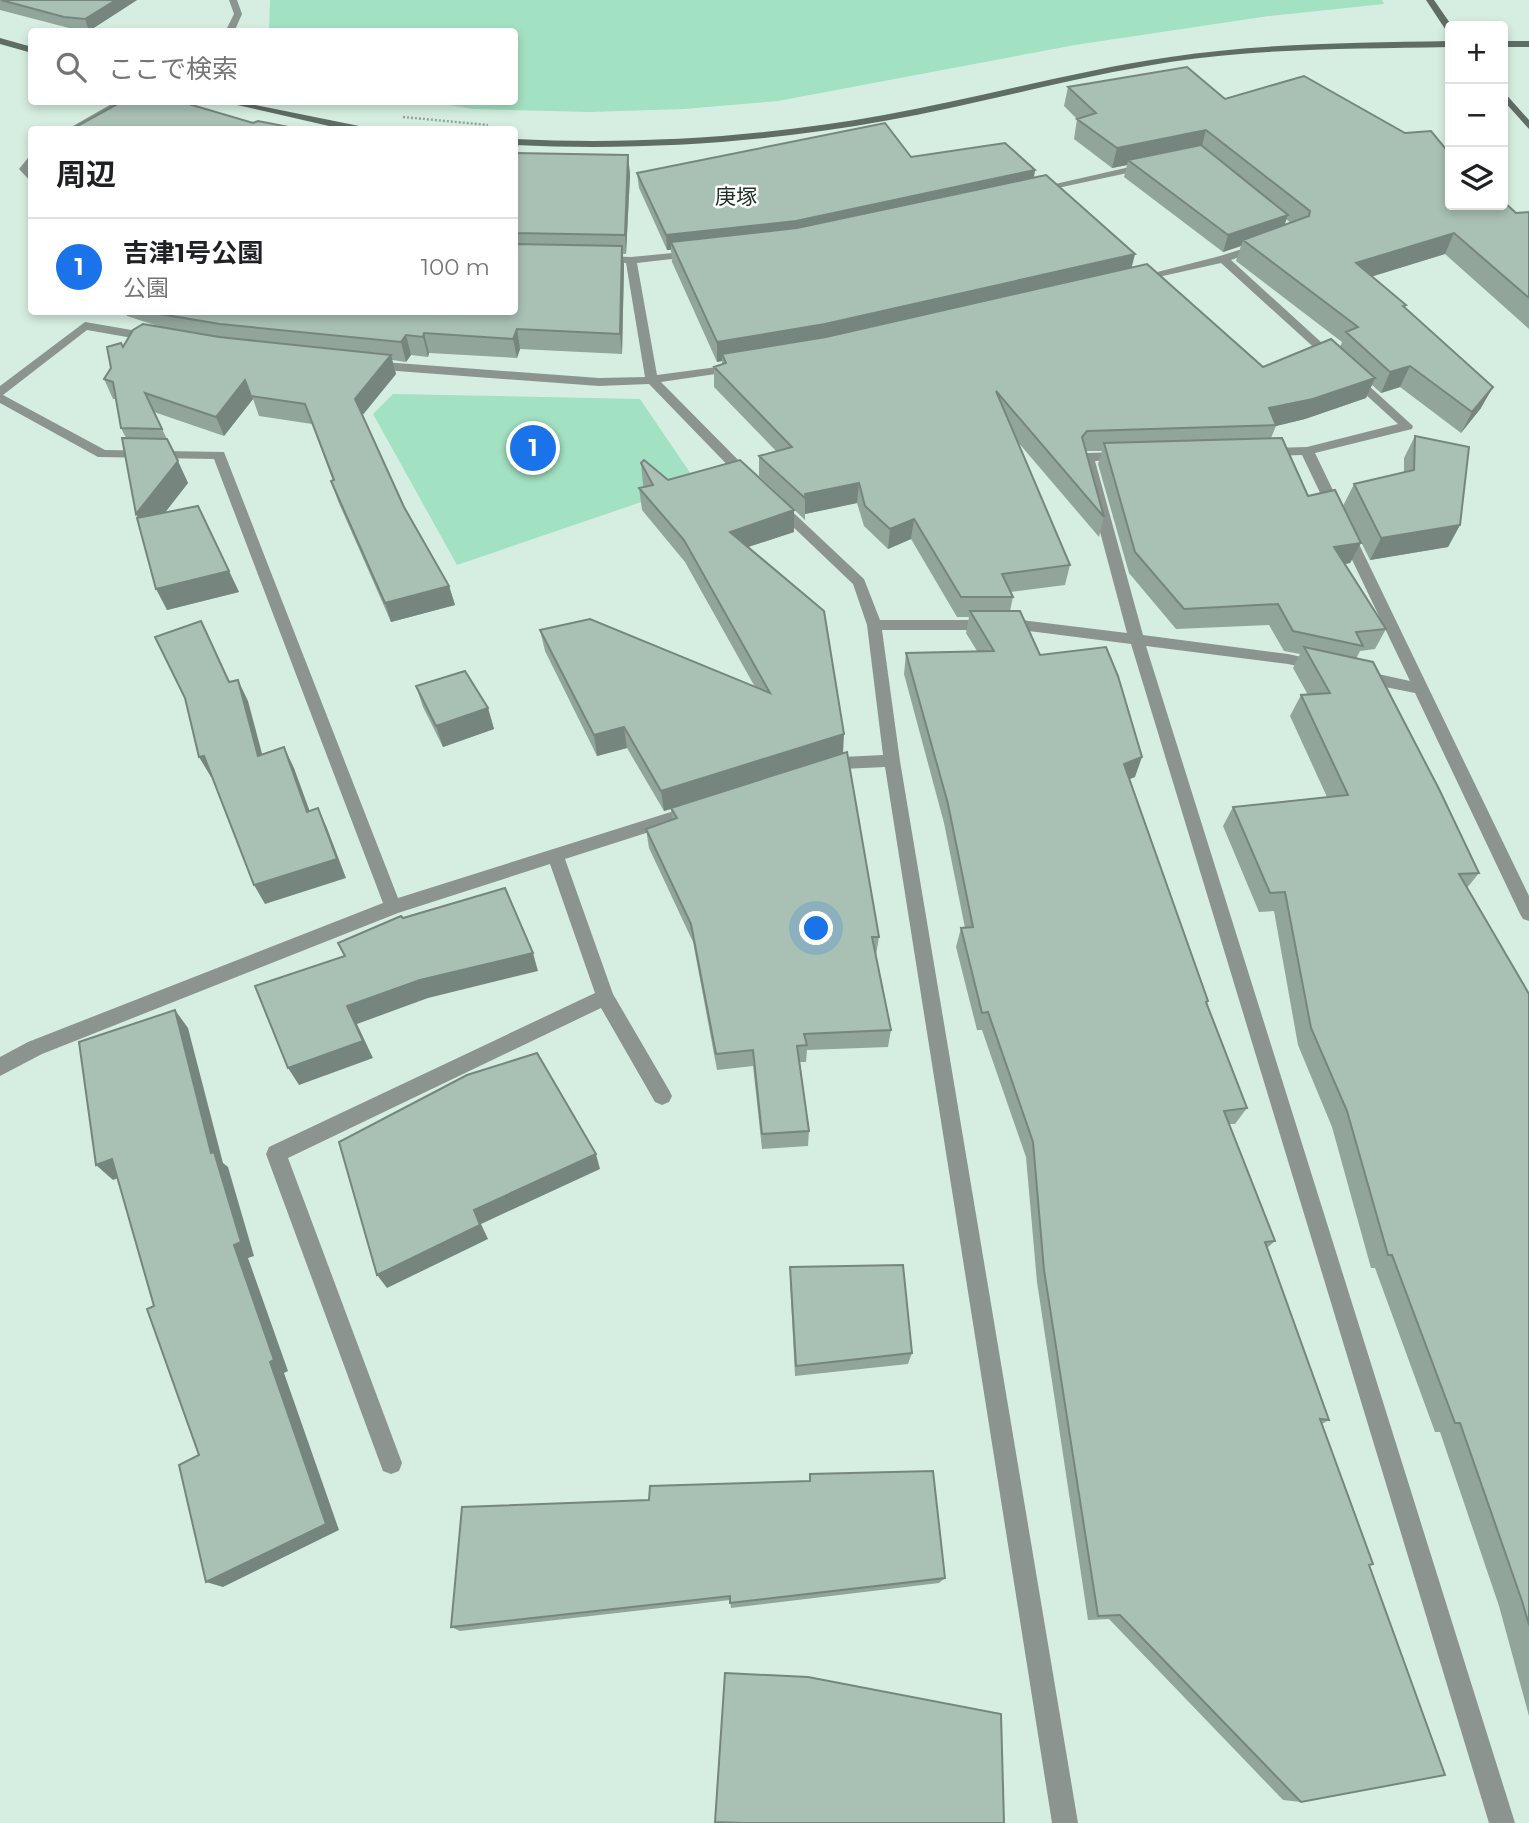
<!DOCTYPE html>
<html lang="ja">
<head>
<meta charset="utf-8">
<style>
	body { margin:0; font-family:Montserrat,"Noto Sans JP",sans-serif; background:#f2f2f2; color:#202124 }
	.controls { position:absolute; right:21px; top:21px; display:grid; overflow:hidden; border-radius:7px; box-shadow:0 4px 10px #0003 }
	.controls button { width:63px; height:63px; display:grid; place-items:center; padding:0; border:0; border-bottom:2px solid #e0e0e0; background:#fff; color:#202124; font:35px sans-serif }
	.you { position:absolute; left:817px; top:929px; width:24px; height:24px; margin:-18px; border:5px solid #fff; border-radius:50%; background:#1a73e8; box-shadow:0 0 0 10px #1a73e833 }
	.badge { display:grid; place-items:center; width:46px; height:46px; border-radius:50%; background:#1a73e8; color:#fff; font-size:23px; font-weight:700 }
	.pin { position:absolute; translate:-50% -50%; border:4px solid #fff; box-shadow:0 2px 7px #0006 }
	.list { margin:0; padding:0; list-style:none }
	h2 { display:flex; justify-content:space-between; align-items:center; height:91px; margin:0; padding:0 28px; font-size:30px }
	h2 small { font-size:23px; font-weight:400; color:#757577 }
	.list li { display:grid; grid-template-columns:46px 1fr auto; gap:21px; align-items:center; box-sizing:border-box; height:98px; padding:0 28px; border-top:2px solid #e0e0e0 }
	.list b { display:block; font-size:26px; white-space:nowrap }
	.list p { margin:0; font-size:23px; white-space:nowrap; color:#757577 }
	.list em { font-size:23px; font-style:normal; color:#757577 }
	.icon { flex:none; width:38px; height:38px; fill:none; stroke:currentColor; stroke-width:2; stroke-linecap:round; stroke-linejoin:round }
	.map { position:relative; flex:none; width:1529px; height:1823px; overflow:hidden }
	.search { position:absolute; background:#fff; box-shadow:0 4px 10px #0003; left:28px; top:28px; width:490px; height:77px; display:flex; align-items:center; gap:18px; box-sizing:border-box; padding:0 24px; border-radius:7px; color:#757577; font-size:26px }
	.panel { position:absolute; background:#fff; box-shadow:0 4px 10px #0003; left:28px; top:126px; width:490px; height:189px; border-radius:7px }
	.map>svg:first-child { display:block }
	.green { fill:#a2e1c1 }
	.lines { fill:none; stroke-linecap:round; stroke-linejoin:round }
	.path { stroke:#93a59b; stroke-width:2.5; stroke-dasharray:2 2; stroke-linecap:butt }
	.street { fill:#8b948f; fill-rule:evenodd }
	.secondary { fill:#5f6d65; fill-rule:evenodd }
	.wall { fill:#91a59b; fill-rule:evenodd }
	.shaded-wall { fill:#76867e }
	.building { fill:#a9c0b4; stroke:#76867e; stroke-width:2 }
	.labels { text-anchor:middle; dominant-baseline:central; stroke-width:5; stroke-linejoin:round; paint-order:stroke }
	.far-quarter-label { font-size:21px; fill:#1e3027; stroke:#fff }
</style>
</head>
<body>
<div class="map">
<svg width="1529" height="1823" viewBox="0 0 1529 1823">
	<rect width="100%" height="100%" fill="#d6eee1"/>
	<path class="green" d="M270 0H1382L1384 4 1269 16 1075 45 778 101 684 109 590 112 473 109 430 102H514V32L269 31Z
		M393 394 640 399 697 483 457 565 373 414Z"/>
	<g class="lines">
		<path class="path" d="M403 117 488 125"/>
		<path class="street" d="M229 0H237L242 14 234 32H225L234 14Z
			M115 102H126L79 130H66Z
			M32 153 29 169 32 183 19 169Z
			M1147 163 1151 164V168L1034 193 1029 190Z
			M1261 243 1267 246 1265 248 1231 260 1413 426 1412 429 1315 453 1529 896V921L1523 919 1520 914 1415 693 1360 682 1352 676 1360 670 1410 681 1302 455 1266 456 1259 452 1266 448 1307 447 1398 424 1221 263 1136 282 1130 279 1220 256Z
			M694 251 700 254 698 256 637 263 657 375 740 364 742 367 736 371 661 382 753 475V481H743L649 384 599 386 370 369 364 365 370 361 599 378 645 377 626 263 600 262 594 259 600 256 631 257Z
			M85 322 155 334 161 338 155 342 87 330 3 395 105 450 224 452 398 898 693 805 699 806 701 811 699 816 565 859 613 994 669 1090 672 1096 669 1102 662 1105 655 1102 601 1008 288 1158 402 1463 399 1471 391 1474 383 1471 380 1463 266 1154 269 1147 595 993 550 864 398 913 42 1054 0 1076V1057L28 1042 383 903 214 459 98 457 0 403V386Z
			M1122 452 1127 453V459L1095 461 1143 635 1288 654 1324 662 1327 666 1319 671 1288 664 1146 646 1515 1823H1489L1131 644 1021 630H882L900 761 1078 1823H1052L885 767 842 769 827 774 819 768 821 764 842 757 883 755 867 625 853 584 769 504 776 500 781 501 864 579 880 620H1021L1127 633 1080 457 1087 453Z"/>
		<path class="secondary" d="M1426 0H1434L1452 26 1450 33 1447 32Z
			M0 38 32 47V53L0 44Z
			M1450 41V47C1356 49 1262 48 1170 62 1073 77 980 104 884 121 762 143 638 151 514 145V139C638 145 762 137 884 115 980 98 1073 71 1170 57 1262 43 1356 43 1450 41Z
			M1503 41H1529V47H1503Z
			M1503 91 1529 120V129L1503 100Z
			M224 102H241L379 130 329 126Z"/>
	</g>
	<path class="wall" d="M0 0H137L89 31 69 28 0 10Z
		M1068 87 1225 99 1450 205 1516 213 1529 212V329L1445 254 1372 276 1406 305 1405 308 1481 408 1461 433 1400 387 1381 393 1372 385 1366 398 1305 419 1276 426 1271 438 1308 496 1361 543 1350 563 1345 564 1386 629 1375 649 1360 651 1356 659 1479 873 1467 888 1529 994V1716L1499 1606 1440 1432H1435L1375 1268H1371L1332 1127 1298 1045 1274 911 1259 912 1223 826 1233 807 1327 797 1290 716 1301 695H1308L1293 668 1300 654 1284 651 1269 625 1176 629 1129 573 1098 464 1102 451H1086L1104 517 1099 537 1017 441 1070 565 1065 585 1010 592 1013 597 1010 611 1040 655 1135 777 1129 779 1208 1001 1207 1004 1247 1108 1235 1124H1229L1275 1241 1267 1248 1329 1420 1322 1424 1369 1565 1301 1802 1283 1800 1109 1619 1088 1620 1037 1282 1026 1157 982 1030H977L956 947 961 928H965L944 823 904 674 906 653 977 651 966 633 969 617H957L911 539 888 549 864 526 857 503 805 514V520L759 476V456L776 451 714 387V367L722 364V361L717 362 672 262 671 250H667L639 188 637 173 911 157 1035 170 1034 178 1132 267 1263 367 1340 347 1342 342 1236 261 1241 246 1223 252 1124 177 1127 165 1112 168 1074 139 1077 119 1064 106ZM1286 219 1291 223 1284 225Z
		M514 153 628 155 630 175 626 254H623L624 266 622 354 520 349 517 358 429 353 428 357 411 355 406 362 392 360 396 374 362 416 404 507 449 586 455 605 391 622 338 501 331 481H333L312 424 259 416 253 399 224 436 154 412 188 483 165 512 229 571 239 592 167 610 136 514 126 438 121 428 116 399H113L104 379 123 347 164 328 127 316 125 312H514Z
		M1415 436 1460 525 1448 547 1370 560 1343 506 1354 484 1404 472V458Z
		M641 463 668 480 794 532 748 547 843 753 879 937 876 955 891 1030 888 1047 807 1050 806 1062H800L809 1131 808 1146 762 1149 753 1066 717 1070 693 942 649 848 646 829 672 819 671 809 664 811 627 748 597 756 545 651 540 630 755 687 685 562 642 510 639 488 644 487 643 485Z
		M416 686 488 708 494 729 443 747 423 707Z
		M790 1267 912 1353 908 1364 795 1376 790 1280Z
		M810 1474 945 1578 939 1583 731 1608 730 1600 460 1631 451 1627 649 1500 809 1481Z"/>
	<path class="shaded-wall" d="M116 0H137L89 31 85 19Z
		M1206 130 1201 150 1128 160 1127 165 1112 168 1117 148Z
		M628 155 630 175 626 254 625 235Z
		M1035 170 1032 185 674 250 671 242V250H667L666 235Z
		M1288 215 1282 232 1243 240 1241 246 1223 252 1228 235Z
		M1454 233 1445 254 1348 284 1356 263Z
		M622 246 624 266 622 354 620 334Z
		M1135 254 1130 274 824 344 722 354V361L717 362V342Z
		M517 329 520 349 517 358 513 339Z
		M424 333 429 353 428 357 423 337Z
		M406 335 411 355 406 362 401 342Z
		M391 355 396 374 360 418 355 399Z
		M1410 366 1400 387 1381 393 1390 372Z
		M1375 378 1366 398 1305 419 1276 426 1269 408Z
		M245 380 253 399 224 436 216 417Z
		M1493 387 1481 408 1461 433 1472 412Z
		M178 461 188 483 147 536 136 514Z
		M859 483 857 503 805 514V494Z
		M794 510V532L730 553V532Z
		M914 519 911 539 888 549 890 529Z
		M1460 525 1448 547 1370 560 1381 538Z
		M1361 543 1350 563 1324 568 1334 547Z
		M229 571 239 592 167 610 156 589Z
		M449 586 455 605 391 622 385 603Z
		M238 680 248 701 268 776 258 756Z
		M488 708 494 729 443 747 436 726Z
		M624 727 627 748 597 756 594 735Z
		M844 734 843 754 664 811 661 791Z
		M284 747 294 768 317 831 307 812Z
		M204 756 215 776 211 777 199 757Z
		M1142 757 1135 777 1117 784 1124 764Z
		M318 808 327 828 346 878 265 904 254 885Z
		M533 953 538 971 428 998 357 1024 373 1058 299 1085 288 1068 347 1006 420 980Z
		M175 1010 188 1028 223 1163 228 1167 254 1256 248 1258 288 1371 284 1373 339 1530 223 1587 206 1582 234 1245Z
		M596 1154 600 1169 481 1224 488 1239 387 1288 377 1275 474 1210Z
		M112 1159 128 1174 113 1180 96 1165Z"/>
	<path class="building" d="M1 0H116L85 19 64 17Z
		M1187 67 1225 99 1304 76 1405 133 1431 131 1450 154V205H1503V201L1516 213 1529 212V298L1454 233 1356 263 1406 305 1403 306 1493 387 1472 412 1410 366 1390 372 1346 332 1358 327 1243 240 1309 216 1310 211 1206 130 1117 148 1077 119 1096 113 1068 87Z
		M121 102H182L253 123 258 121 304 130H70Z
		M885 123 911 157 1005 143 1035 170 796 221 666 235 637 173Z
		M1201 145 1288 215 1228 235 1128 160Z
		M514 153 628 155 625 235 514 233Z
		M1046 175 1135 254 825 324 717 342 671 242 797 228Z
		M514 244 622 246 620 334 517 329 513 339 424 333 423 337 406 335 401 342 220 324 160 314 165 312H514Z
		M1147 264 1263 367 1331 339 1375 378 1313 399 1269 408 1276 425 1087 431 1082 437 1104 517 996 391 1070 565 1002 574 1013 597H961L914 519 890 529 865 506 859 483 805 494 806 499 759 456 792 447 714 367 726 363 722 354 826 337Z
		M143 324 219 337 391 355 355 399 404 507 449 586 385 603 331 481 334 480 305 404 251 396 245 380 216 417 145 393 162 429 121 428 113 382 104 379 111 368 107 347 121 343 123 347 133 330Z
		M1415 436 1469 447 1460 525 1381 538 1354 484 1414 470Z
		M122 438 167 439 178 461 136 514Z
		M1282 438 1308 496 1335 490 1361 543 1334 547 1386 629 1356 632 1363 646 1293 631 1278 604 1184 609 1135 552 1104 443Z
		M644 460 668 480 740 460 794 510 730 532 824 611 844 734 661 791 624 727 594 735 540 630 590 619 770 693 684 540 639 488 653 485 641 463Z
		M198 506 229 571 156 589 137 518Z
		M970 611H1020L1040 655 1106 647 1118 676 1142 757 1124 764 1208 1001 1206 1002 1247 1108 1224 1111 1275 1241 1265 1242 1329 1420 1320 1419 1373 1564 1369 1565 1445 1775 1301 1802 1120 1615 1098 1616 1044 1270 1033 1142 988 1012 982 1013 961 928 973 927 948 804 906 653 994 651Z
		M201 621 229 682 238 680 258 756 284 747 307 812 318 808 337 859 254 885 204 756 199 757 185 698 155 637Z
		M1304 647 1373 662 1439 789 1479 873 1459 874 1529 994V1625L1522 1601 1460 1423H1455L1392 1255H1388L1347 1111 1311 1028 1285 892 1270 893 1233 807 1348 795 1301 695 1330 693Z
		M465 671 488 708 436 726 416 686Z
		M847 752 879 937H872L891 1030 804 1034 807 1045 797 1046 809 1131 762 1134 753 1050 716 1054 691 924 646 829 677 818 671 808Z
		M505 888 533 953 420 980 347 1006 363 1041 288 1068 255 986 345 956 338 943 401 916 403 918Z
		M175 1010 211 1153 214 1152 241 1242 234 1245 274 1360 270 1362 326 1524 206 1582 179 1465 199 1455 147 1309 154 1306 112 1159 96 1165 79 1042Z
		M537 1053 596 1154 474 1210 480 1225 377 1275 339 1142 467 1075Z
		M903 1265 912 1353 796 1366 790 1267Z
		M933 1471 945 1578 730 1603V1596L451 1627 462 1507 649 1500 650 1486 810 1481V1474Z
		M725 1673 808 1677 1001 1714 1004 1823H742L715 1822Z"/>
	<g class="labels">
		<g class="far-quarter-label">
			<text x="736" y="196">庚塚</text>
		</g>
	</g>
</svg>
<div class="controls">
<button>+</button>
<button>−</button>
<button><svg class="icon" aria-label="layers" viewBox="0 0 24 24"><path d="M12 4l9 5-9 5-9-5zM3 14l9 5 9-5"/></svg></button>
</div>
<div class="you"></div>
<div class="pin badge" style="left:533px;top:448px">1</div>
<div class="search"><svg class="icon" aria-label="search" viewBox="0 0 24 24"><circle cx="10" cy="10" r="6"/><path d="M15 15l6 6"/></svg>ここで検索</div>
<section class="panel">
<h2>周辺<small></small></h2>
<ul class="list">
<li><span class="badge">1</span><div><b>吉津1号公園</b><p>公園</p></div><em>100 m</em></li>
</ul>
</section>
</div>
</body>
</html>
